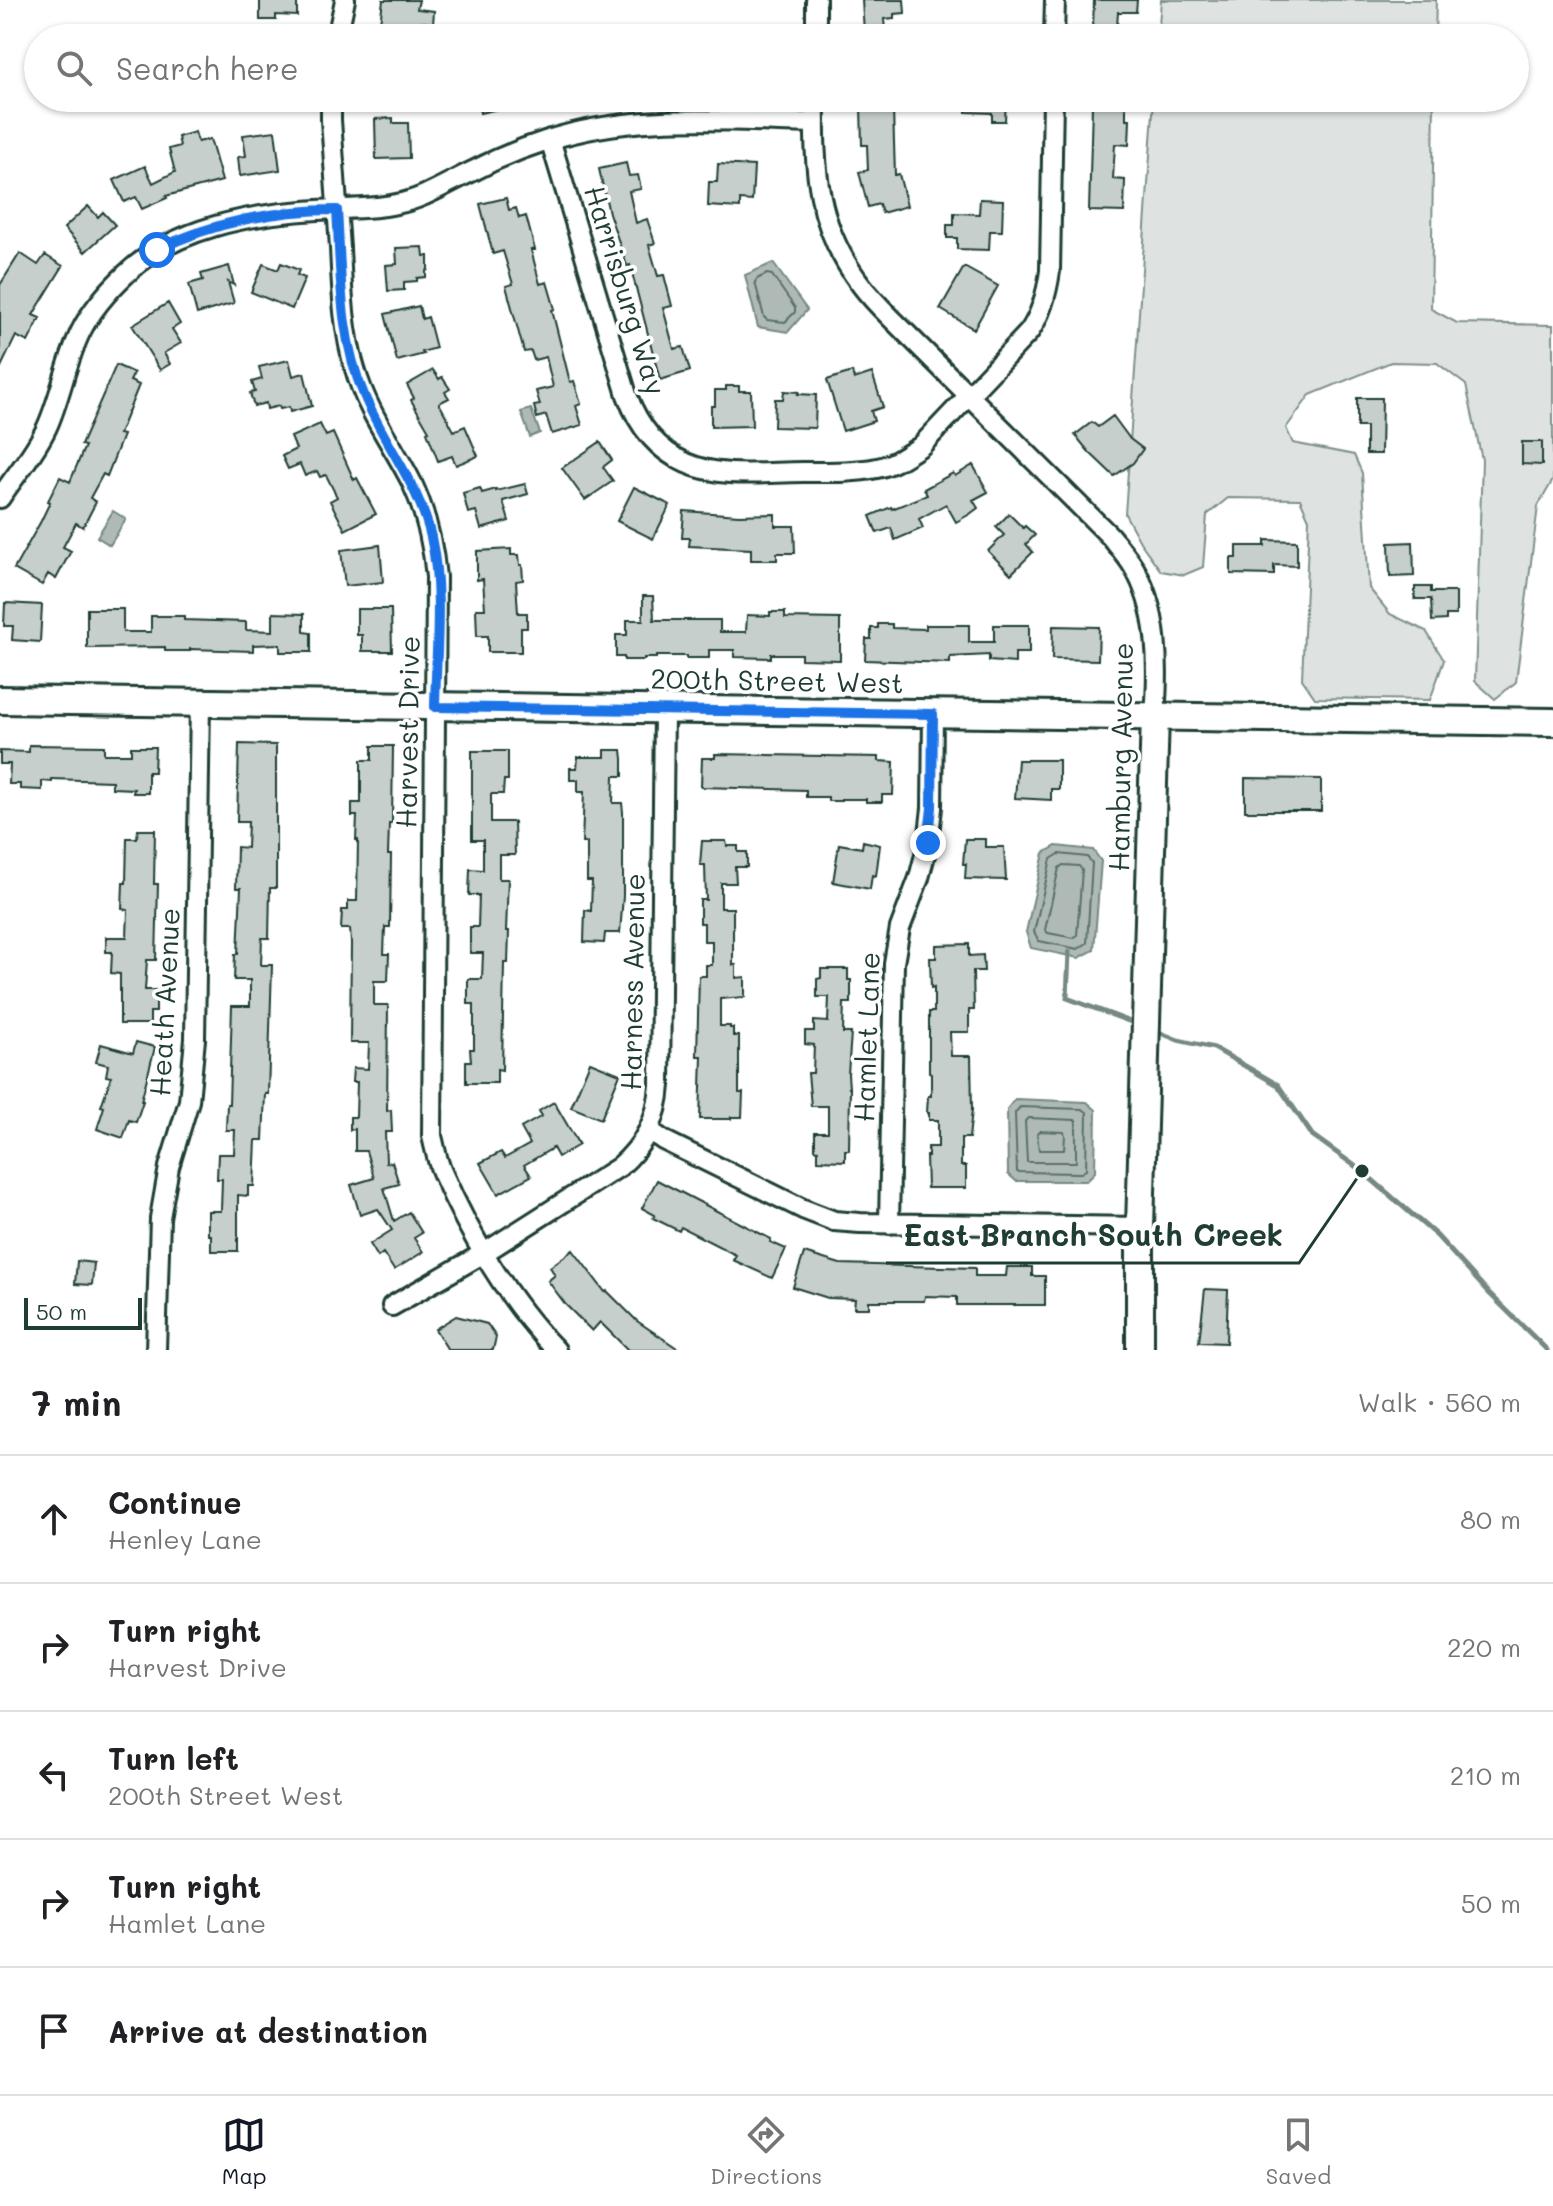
<!DOCTYPE html>
<html lang="en">
<head>
<meta charset="utf-8">
<style>
	body { margin:0; font-family:Mali,sans-serif; background:#f2f2f2; color:#202124 }
	.scale { position:absolute; left:24px; bottom:20px; width:118px; box-sizing:border-box; padding-left:8px; border:4px solid #1f3d34; border-top:0; font-size:22px; line-height:28px; white-space:nowrap; color:#1f3d34; -webkit-text-stroke:6px #fff; paint-order:stroke }
	.stop { position:absolute; width:24px; height:24px; margin:-18px; border:6px solid #1a73e8; border-radius:50%; background:#fff }
	.stop.end { background:#1a73e8; border-color:#fff; box-shadow:0 2px 8px #0008 }
	.list { margin:0; padding:0; list-style:none }
	h2 { display:flex; justify-content:space-between; align-items:center; height:104px; margin:0; padding:0 32px; font-size:34px }
	h2 small { font-size:26px; font-weight:400; color:#757577 }
	.list li { display:grid; grid-template-columns:52px 1fr auto; gap:24px; align-items:center; box-sizing:border-box; height:128px; padding:0 32px; border-top:2px solid #e0e0e0 }
	.list b { display:block; font-size:30px; white-space:nowrap }
	.list p { margin:0; font-size:26px; white-space:nowrap; color:#757577 }
	.list em { font-size:26px; font-style:normal; color:#757577 }
	.icon { flex:none; width:44px; height:44px; fill:none; stroke:currentColor; stroke-width:2; stroke-linecap:round; stroke-linejoin:round }
	.map { position:relative; flex:none; width:1553px; height:1350px; overflow:hidden }
	.search { position:absolute; background:#fff; box-shadow:0 2px 6px #0004; left:24px; right:24px; top:24px; height:88px; display:flex; align-items:center; gap:20px; box-sizing:border-box; padding:0 28px; border-radius:44px; color:#757577; font-size:30px }
	.sheet { height:744px; background:#fff }
	nav { display:flex; justify-content:space-around; align-items:center; box-sizing:border-box; height:112px; border-top:2px solid #e0e0e0; background:#fff; font-size:22px; color:#757577 }
	nav a { display:grid; justify-items:center; gap:4px }
	nav .on { color:#111827 }
	.map>svg:first-child { display:block }
	.green { fill:#dee3e2; stroke:#7e908b; stroke-width:2 }
	.water { fill:#afbab7; stroke:#758883; stroke-width:2 }
	.lines { fill:none; stroke-linecap:round; stroke-linejoin:round }
	.shore { stroke:#596f68; stroke-width:2 }
	.stream { stroke:#758883; stroke-width:5 }
	.building { fill:#c7cfcc; stroke:#1f3d34; stroke-width:2 }
	.street-casing { stroke:#1f3d34; stroke-width:24 }
	.secondary-casing { stroke:#1f3d34; stroke-width:32 }
	.street { stroke:#fff; stroke-width:18 }
	.secondary { stroke:#fff; stroke-width:26 }
	.route { stroke:#1a73e8; stroke-width:10 }
	.labels { text-anchor:middle; dominant-baseline:central; stroke-width:7; stroke-linejoin:round; paint-order:stroke }
	.street-label { font-size:28px; fill:#1f3d34; stroke:#fff }
	.leader { fill:none; stroke:#1f3d34; stroke-width:3 }
	.callout-dot { fill:#1f3d34; stroke:#fff; stroke-width:3 }
	.callout-label { font-size:30px; text-anchor:middle; font-weight:bold; fill:#1f3d34; stroke:#fff; stroke-width:7; stroke-linejoin:round; paint-order:stroke }
</style>
</head>
<body>
<div class="map">
<svg width="1553" height="1350" viewBox="0 0 1553 1350">
	<rect width="100%" height="100%" fill="#fff"/>
	<filter id="ink" filterUnits="userSpaceOnUse"><feTurbulence type="fractalNoise" baseFrequency=".0125" numOctaves="2"/><feDisplacementMap in="SourceGraphic" scale="16" xChannelSelector="R" yChannelSelector="G"/><feConvolveMatrix kernelMatrix="1 2 1 2 8 2 1 2 1" color-interpolation-filters="sRGB"/></filter>
	<g filter="url(#ink)">
		<path class="green" d="M1161 0H1436L1435 38H1158Z
			M1154 98H1434L1431 309 1457 323 1553 325V480L1538 506 1516 682 1495 699 1475 681 1482 460 1466 385 1437 363 1391 362 1310 395 1286 428 1293 443 1354 455 1362 473 1369 588 1390 614 1426 631 1444 660 1430 700 1315 698 1302 679 1309 519 1300 499 1228 498 1207 515 1203 567 1184 575 1161 571 1140 542 1125 514Z"/>
		<path class="water" d="M773 263 807 310 788 332 758 327 745 275Z
			M531 409 540 433 530 437 521 412Z
			M113 511 126 519 110 545 97 537Z
			M1056 846 1093 850 1101 861 1094 950 1079 958 1031 948 1026 932 1044 853Z
			M1015 1099 1087 1102 1096 1110 1095 1172 1086 1181H1016L1008 1174 1007 1109Z"/>
		<g class="lines">
			<path class="shore" d="M767 274 772 275 795 308V312L785 322 767 320 764 317 755 282 757 279Z
				M1059 854 1087 857 1092 863 1087 943 1078 949 1039 941 1034 932 1051 859Z
				M1063 865 1079 866 1082 870 1077 935 1074 938 1048 933 1045 930 1059 868Z
				M1020 1107 1082 1109 1087 1112 1086 1170 1081 1173 1017 1172 1015 1113Z
				M1029 1118 1076 1120V1162H1027L1025 1121Z
				M1040 1131 1064 1132 1065 1135 1064 1150H1039L1037 1134Z"/>
			<path class="stream" d="M1069 952 1067 998 1139 1025
				M1156 1031 1178 1040 1214 1048 1278 1085 1312 1135 1362 1171 1437 1236 1489 1293 1547 1350"/>
		</g>
		<path class="building" d="M260 0H297V16L276 15V20H260Z
			M383 0H419L417 9 434 11 433 24 422 22 420 34 399 31 398 38H378Z
			M862 0H904L905 13 894 14V18L884 19 885 31 864 32Z
			M1094 0H1137L1136 12H1118L1117 27 1093 26Z
			M477 98H524L525 103 480 113Z
			M966 98H1006L1005 121H992V113L966 112Z
			M1092 105 1126 106V119H1130L1129 145 1115 144 1113 179 1125 180 1124 212 1089 211Z
			M861 106H881V110L893 109 895 175 899 174 907 206 882 213 879 204 868 207 859 172 868 170 867 145H862Z
			M393 118V123H408L409 158 376 159 375 119Z
			M275 131 280 170 240 176 238 157 246 156 243 135Z
			M195 132 198 142 210 139 222 181 166 196 167 198 142 209 136 197 124 202 114 180 145 166 153 183 175 172 169 149 180 146 178 137Z
			M626 163 629 176 638 175 641 189 629 191 636 223 647 219 655 243 649 245 658 276 664 275 672 306 663 308 674 349 683 347 690 371 660 380 630 265 627 266 609 213 599 169Z
			M718 164 754 166 752 201 740 200V208L708 206 709 182H717Z
			M506 198 509 210 516 208 519 218 526 216 535 250H531L540 284 547 282 555 309 552 310 570 382 574 381 581 404 576 406 582 425 552 434 546 415 537 418 534 406 540 405 536 391 553 387 546 357 534 360 531 351 524 352 506 286 513 284 503 251 493 254 480 204Z
			M980 199 1003 200 1002 231H990L989 250 957 249V238H947V225H954V213L979 214Z
			M88 206 98 217 103 212 115 225 85 252 64 228Z
			M423 247 424 256H428V270L426 271V277L417 278V281L404 282V290L388 291 386 265 397 264 396 248Z
			M20 253 38 265 45 255 63 266 33 315 40 318 28 342 16 336 0 369V285Z
			M281 263 299 270 297 275 305 278 292 309 251 292 263 264 278 270Z
			M229 266 234 285 228 282 234 303 197 314 189 284 203 280 201 274Z
			M964 267 998 286 974 329 940 309Z
			M168 303 180 324 172 329 181 343 164 353 170 364 160 370 132 325Z
			M419 306 422 319 428 317 436 348 422 352 424 354 397 361 385 314Z
			M289 360 293 376 304 373 312 406 290 412 289 407 280 409 279 406 267 409 266 403 254 406 250 393 255 392 252 382 262 379 259 367Z
			M116 365 134 373 130 381 139 385 119 434 123 435 107 476 103 474 90 498 96 502 83 527 76 523 63 547 71 551 56 579 48 574 42 585 14 569 41 521 50 502 48 501 60 477 70 482 85 446 81 445Z
			M433 370 439 379 442 377 450 389 445 392 449 398 439 403 454 431 465 426 478 456 456 465 452 456 438 461 427 432 429 431 411 400 414 398 407 385Z
			M852 372 854 379 872 373 883 407 871 411 874 421 843 431 827 380Z
			M726 386H739V391H751L752 426 711 427V406H715V390H726Z
			M784 391 799 392 798 394 816 395 815 428 774 427 775 399H783Z
			M1357 398H1382L1381 454H1366V427H1357Z
			M1113 416 1130 439 1143 449 1133 463 1114 476 1089 452 1075 435 1092 422 1098 427Z
			M320 424 326 436 333 433 354 480 357 478 376 514 345 530 330 501 337 497 326 475 320 477 317 471 305 476 300 464 288 469 282 456 296 449 291 437Z
			M600 442 612 460 603 467 613 481 585 500 562 468Z
			M1522 442H1542V465L1522 464Z
			M973 465 988 492 973 500 978 508 970 514 956 522 946 504 919 519 923 528 895 540 891 528 877 533 870 516 891 507 892 509 927 495 924 489 953 473 955 476Z
			M525 484 528 494 503 501 509 521 481 529 476 511 468 513 463 493 480 488 482 493 496 489V491Z
			M634 487 670 505 653 539 617 521Z
			M684 511 739 515 775 514V526H794L795 553H777V560H751V549L689 546 690 538H682Z
			M1009 514 1023 528 1025 526 1035 535 1026 544 1033 552 1011 574 988 551 1004 535 996 527Z
			M1265 540 1297 541V566L1274 565V575L1231 574V558H1237V546H1265Z
			M1413 542 1414 576 1390 577 1389 543Z
			M380 545 383 582 345 586 341 550Z
			M511 549V555H519L520 565H522L523 580 516 581 518 613H527V628H521V652H488V636H477L476 609H485L483 579 477 580V551Z
			M1415 587H1431V592H1456V615H1446V620L1432 621 1431 599H1415Z
			M643 596H653L654 620H720V632H746L747 615 770 616V612H785V618L840 619V660L801 659V654H771V658L734 657V650H709V658H686V656H656V658H644V660H624V657H616V635H627V620H643Z
			M5 603 42 605 40 642 12 640 13 626H4Z
			M87 609H123V632H151V616H184V620L246 622V630L273 631V613L304 614V632L311 633V652H280V644L253 645V651L190 649V651H165V647L87 648Z
			M357 609H391L392 651H362V635H357Z
			M878 624H892V628L926 629V625H969V642H994V625H1029V653H1015V663L989 661V655L950 657V663L865 660 866 639H871V628H878Z
			M1053 626 1099 627 1098 660 1052 659Z
			M239 744 276 745V888H270L269 938H262L261 965H272L268 1094H265L263 1140H256L254 1186H248V1196L238 1195V1251H211V1235H208V1211H221L222 1179H217L218 1154H234L235 1130H226L227 1104H229L232 1006H250V980H234L235 954H238L241 888H236L237 847 247 848 248 822H237Z
			M29 745 104 746V754H131V747H155L154 772H148V793H133L134 789 112 788V781L52 779V782L42 781V790L20 789V784H9L10 764H0V751L29 752Z
			M372 746H393L392 824H389L388 855H391L390 927H385L384 954H389L388 981H374V1005H388L387 1111 391 1110 392 1132H385L386 1163 392 1162 399 1184 384 1188 394 1221 409 1212 422 1233 414 1238 423 1252 394 1270 383 1253 378 1257 370 1244 392 1230 378 1209 360 1215 351 1185 374 1178 366 1151H355V1129L350 1130V1117H356L357 1082H352L353 1068 368 1069 369 1043H350L351 943 350 929H341L342 910H348V901H357L358 840H356L357 816H352V803H361V760H372Z
			M605 750H622L623 759V776H614L613 803H622L623 812V896L620 933H605L604 943 584 942 585 910 591 911 592 881H587V843H582L584 792H578V780H570V768H577L578 757H605Z
			M472 751H508V780H504L503 794H491V822H514L515 855H499V879H508L506 931H509L508 963H504L502 1070 497 1069V1083H466V1061H471L470 1049H474V1004H468V979H482L483 953H470V927H478L479 895H469L470 869 483 870V840H472Z
			M715 754 879 757V761L894 762 893 795H882V802H866V799H841V801H828V797H806V790L701 787 702 758H715Z
			M1018 760H1059V789H1051V800L1015 798Z
			M1245 778 1321 779V811H1245Z
			M138 830H155L154 884H158L156 960H147L145 990H156V1012H150V1024H120V974L111 973 112 952H106V937H127L128 910 122 909 123 883H126L127 838H137Z
			M965 839H985V847H1004L1006 880 965 879 966 864H963Z
			M702 841H726L727 846H738V852H747V867H735L736 883H721V908H733V965H736V978L745 977V997L720 999V1026H730V1028H733V1036H739V1093H743L742 1117H731V1119H700L702 1056H697L699 976H706V965H712V941H704V923H700V900H706L705 865H700Z
			M863 841 880 845 876 876 872 875 870 889 833 882 839 844 862 848Z
			M969 944V956L983 955 984 971H973L974 1010H969V1032H950L951 1056H971L972 1110 969 1138H961V1166H966V1188H927L926 1156H928V1147H938V1120H929V1113H927L928 1096H931V1073L929 1072V1012H934V987L931 988 930 958H936V945Z
			M821 969H848V980H851V1003H844L843 1033H851L848 1074 849 1088H850L849 1150H845V1161L818 1160V1150L815 1149V1132H828V1106H811L808 1073H813L814 1045 805 1044V1031H814V1021L828 1022 829 997H817V979L821 978Z
			M136 1042 155 1047 141 1101H143L136 1122 129 1120 123 1138 97 1129 104 1107 101 1106 111 1077 106 1076 108 1065 96 1062 101 1044 133 1053Z
			M590 1062 620 1074 601 1119 571 1107Z
			M554 1102 579 1145 558 1157 553 1148 524 1165 531 1176 498 1194 480 1163 501 1152 505 1158 530 1144 521 1128 542 1116 539 1111Z
			M657 1180 771 1239 770 1242 786 1249 772 1278 733 1260 736 1255 681 1227 679 1231 653 1218 655 1215 642 1208Z
			M573 1250 605 1292 607 1291 637 1321 680 1350H628L600 1322 592 1331 566 1305 548 1281 555 1275 550 1267Z
			M804 1253 840 1264 975 1268V1276H1006L1007 1267H1032V1276H1045V1305H957V1297L925 1296 924 1301H869V1308H854L855 1299 828 1298 793 1287Z
			M77 1261 94 1263 92 1285 75 1284Z
			M1205 1289 1228 1290 1226 1343 1199 1342Z
			M456 1316 487 1324 496 1337 493 1350H448L435 1329Z"/>
		<g class="lines">
			<defs>
				<path id="street" d="M337 38 345 0
					M816 38V0
					M1054 38 1055 0
					M331 98V120C334 163 337 205 340 248 342 289 343 330 355 369 368 414 392 443 412 483 426 513 433 544 436 577L432 1136C435 1148 437 1161 442 1172 469 1234 509 1302 556 1350
					M815 98C814 169 816 227 862 286 871 298 881 308 891 318L1110 536C1118 546 1127 556 1133 566 1159 609 1159 667 1155 715
					M550 139 627 395C638 425 657 450 686 463 722 479 765 472 803 472 827 472 853 473 877 468 893 465 907 455 921 446L1029 332C1042 313 1047 293 1050 271L1053 98
					M0 498C16 474 35 453 47 427 61 396 66 361 81 331 92 309 109 290 126 274 176 227 252 214 317 210 343 208 370 210 396 204 424 199 447 183 473 171 496 159 520 149 545 141 632 112 725 121 815 123
					M649 1130 663 1140 803 1209 834 1221 860 1223 1140 1227
					M889 1224 894 963 900 928 919 878 928 843 932 808 933 714
					M392 1306 484 1253 619 1167C644 1146 658 1118 660 1085L664 711
					M156 1350 160 1218 169 1167 189 1101 195 1039 200 702"/>
				<path id="secondary" d="M0 700 1553 722
					M1140 1350V1227L1155 715"/>
			</defs>
			<use href="#street" class="street-casing"/>
			<use href="#secondary" class="secondary-casing"/>
			<use href="#street" class="street"/>
			<use href="#secondary" class="secondary"/>
		</g>
	</g>
	<g class="lines" filter="url(#ink)">
		<path class="route" d="M157 250C212 222 276 210 337 210 341 271 339 337 364 395 384 444 419 484 431 537 443 592 436 651 435 707L933 714 932 808 928 843"/>
	</g>
	<g class="labels">
		<g class="street-label">
			<text transform="translate(626 290) rotate(73)">Harrisburg Way</text>
			<text transform="translate(777 680) rotate(1)">200th Street West</text>
			<text transform="translate(407 732) rotate(-89)">Harvest Drive</text>
			<text transform="translate(1120 757) rotate(-89)">Hamburg Avenue</text>
			<text transform="translate(632 982) rotate(-89)">Harness Avenue</text>
			<text transform="translate(164 1002) rotate(-87)">Heath Avenue</text>
			<text transform="translate(866 1037) rotate(-88)">Hamlet Lane</text>
		</g>
	</g>
	<path class="leader" d="M1362 1171L1299 1263H886"/>
	<circle class="callout-dot" cx="1362" cy="1171" r="8"/>
	<g class="callout-label">
		<text x="1093" y="1246">East Branch South Creek</text>
	</g>
</svg>
<div class="scale">50 m</div>
<div class="stop" style="left:157px;top:250px"></div>
<div class="stop end" style="left:928px;top:843px"></div>
<div class="search"><svg class="icon" aria-label="search" viewBox="0 0 24 24"><circle cx="10" cy="10" r="6"/><path d="M15 15l6 6"/></svg>Search here</div>
</div>
<section class="sheet">
<h2>7 min<small>Walk · 560 m</small></h2>
<ul class="list">
<li><svg class="icon" aria-label="ahead" viewBox="0 0 24 24"><path d="M12 20V5M6 11l6-6 6 6"/></svg><div><b>Continue</b><p>Henley Lane</p></div><em>80 m</em></li>
<li><svg class="icon" aria-label="right" viewBox="0 0 24 24"><path d="M7 20v-9h11M14 6l5 5-5 5"/></svg><div><b>Turn right</b><p>Harvest Drive</p></div><em>220 m</em></li>
<li><svg class="icon" aria-label="left" viewBox="0 0 24 24"><path d="M17 20v-9H6M10 6l-5 5 5 5"/></svg><div><b>Turn left</b><p>200th Street West</p></div><em>210 m</em></li>
<li><svg class="icon" aria-label="right" viewBox="0 0 24 24"><path d="M7 20v-9h11M14 6l5 5-5 5"/></svg><div><b>Turn right</b><p>Hamlet Lane</p></div><em>50 m</em></li>
<li><svg class="icon" aria-label="arrive" viewBox="0 0 24 24"><path d="M6 21V4h12l-3 4 3 4H6"/></svg><div><b>Arrive at destination</b></div></li>
</ul>
</section>
<nav>
<a class="on"><svg class="icon" aria-label="map" viewBox="0 0 24 24"><path d="M3 6l6-2 6 2 6-2v14l-6 2-6-2-6 2zM9 4v14M15 6v14"/></svg>Map</a>
<a><svg class="icon" aria-label="directions" viewBox="0 0 24 24"><path d="M12 3l9 9-9 9-9-9zM9 14v-3h6M13 9l2 2-2 2"/></svg>Directions</a>
<a><svg class="icon" aria-label="saved" viewBox="0 0 24 24"><path d="M7 4h10v16l-5-4-5 4z"/></svg>Saved</a>
</nav>
</body>
</html>
